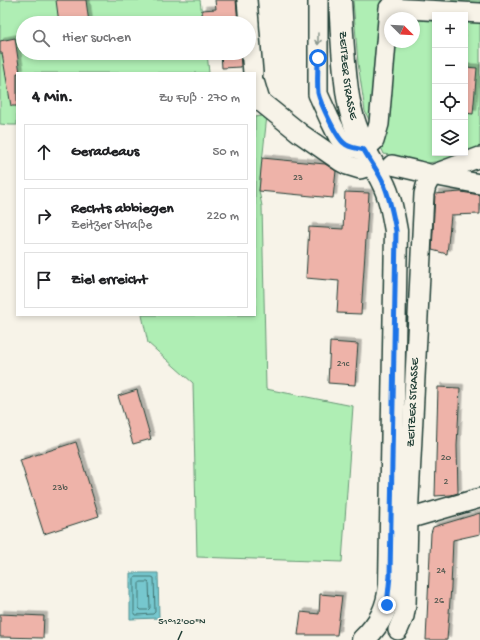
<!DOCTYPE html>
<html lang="de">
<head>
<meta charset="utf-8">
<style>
	body { margin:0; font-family:"Gochi Hand",sans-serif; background:#f2f2f2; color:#202124 }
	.controls { position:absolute; right:12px; top:12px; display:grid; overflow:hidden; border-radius:0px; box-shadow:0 2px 6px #0003 }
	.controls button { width:36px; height:36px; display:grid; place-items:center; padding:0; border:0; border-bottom:1px solid #e0e0e0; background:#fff; color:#202124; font:20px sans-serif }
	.compass { position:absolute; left:384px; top:12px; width:36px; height:36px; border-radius:50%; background:#fff; box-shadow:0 2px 6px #0003; rotate:114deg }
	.stop { position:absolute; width:12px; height:12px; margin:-9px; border:3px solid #1a73e8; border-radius:50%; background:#fff }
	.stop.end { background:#1a73e8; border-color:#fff; box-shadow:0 1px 4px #0008 }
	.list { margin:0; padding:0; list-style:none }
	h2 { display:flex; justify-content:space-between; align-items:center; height:52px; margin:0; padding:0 16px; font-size:17px }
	h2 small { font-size:13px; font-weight:400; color:#757577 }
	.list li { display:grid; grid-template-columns:26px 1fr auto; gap:12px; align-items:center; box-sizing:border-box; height:56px; margin:0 8px 8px; padding:0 8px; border:1px solid #e0e0e0; border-radius:0px }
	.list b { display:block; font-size:15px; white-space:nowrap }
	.list p { margin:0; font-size:13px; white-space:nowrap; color:#757577 }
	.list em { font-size:13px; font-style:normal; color:#757577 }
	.icon { flex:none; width:22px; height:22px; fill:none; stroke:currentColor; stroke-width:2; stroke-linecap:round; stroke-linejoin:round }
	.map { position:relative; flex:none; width:480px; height:640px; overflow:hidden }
	.search { position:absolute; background:#fff; box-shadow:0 2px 6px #0003; left:16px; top:16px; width:240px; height:44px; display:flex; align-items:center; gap:10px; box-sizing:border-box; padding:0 14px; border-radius:22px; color:#757577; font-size:15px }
	.panel { position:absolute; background:#fff; box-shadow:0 2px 6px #0003; left:16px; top:72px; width:240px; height:244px; border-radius:0px }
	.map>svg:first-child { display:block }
	.green { fill:#afeeb4; stroke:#679674; fill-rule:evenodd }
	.water { fill:#76c7ce; stroke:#539090 }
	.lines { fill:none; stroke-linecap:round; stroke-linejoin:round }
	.shore { stroke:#427472; stroke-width:1 }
	.building { fill:#eeb3a9; stroke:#1f3d34; filter:url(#shadow) }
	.minor-casing { stroke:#1f3d34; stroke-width:22 }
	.major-casing { stroke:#1f3d34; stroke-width:25 }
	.minor { stroke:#f7f3e8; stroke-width:19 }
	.major { stroke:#f7f3e8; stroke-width:22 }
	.oneway { stroke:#8b988e }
	.route { stroke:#1a73e8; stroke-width:5 }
	.ticks { fill:none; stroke:#1f3d34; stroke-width:1.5 }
	.labels { text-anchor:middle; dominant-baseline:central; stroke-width:3; stroke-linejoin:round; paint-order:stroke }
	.number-label { font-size:10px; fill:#535a51 }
	.street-label { font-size:12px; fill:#1f3d34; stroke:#f7f3e8 }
	.ticks-label { font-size:10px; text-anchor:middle; fill:#1f3d34; stroke:#f7f3e8; stroke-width:3; stroke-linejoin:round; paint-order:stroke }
</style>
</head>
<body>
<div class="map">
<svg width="480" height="640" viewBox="0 0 480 640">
	<defs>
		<filter id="shadow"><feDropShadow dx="3.5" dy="-3.5" stdDeviation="0" flood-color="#0004"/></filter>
	</defs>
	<rect width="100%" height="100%" fill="#f7f3e8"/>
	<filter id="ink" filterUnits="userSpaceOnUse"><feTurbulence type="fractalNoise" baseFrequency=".025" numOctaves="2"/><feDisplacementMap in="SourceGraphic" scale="8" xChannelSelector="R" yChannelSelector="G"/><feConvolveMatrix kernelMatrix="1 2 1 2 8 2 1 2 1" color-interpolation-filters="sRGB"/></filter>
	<g filter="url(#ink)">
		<path class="green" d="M0 0H200L203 23H23V53H207L209 73H17V125H10L0 124Z
			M353 0H480V148L447 160 428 163 384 154 365 111 358 63ZM435 15H465V153H435ZM390 18H414V42H390Z
			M267 115 259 191 262 206 266 389 353 406 342 562 197 557 193 383 148 343 142 315H255V117Z"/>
		<path class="water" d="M130 573H158L159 618 130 619Z"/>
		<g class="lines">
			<path class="shore" d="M136 577H152L154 578 155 612 153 614 136 615 134 614V579Z
				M141 582H148L149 583 150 608 148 610H141L139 608V584Z"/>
		</g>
		<path class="building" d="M56 0H86L89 23H59Z
			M215 0H236L238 23H220V21L203 22 202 10 216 9Z
			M15 38 20 73H17V106H11L2 53H0V41Z
			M221 53H240L241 67 222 68Z
			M465 67 477 68 473 114 465 113Z
			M262 158 325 164 336 171 333 198 259 191Z
			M345 192 369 193 361 314 337 313 339 281 306 278 309 227 343 229Z
			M461 192 480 195V214L451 215 447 254 432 250 435 194Z
			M330 342 358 344 355 385 328 383Z
			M438 387 460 388 457 446 458 493 451 495 435 496Z
			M137 390 151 439 133 444 118 396Z
			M76 442 99 516 44 534 20 460Z
			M480 513V534L453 540 451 587 447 640H426L430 554 431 533 433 527Z
			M320 594 342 596 337 635H298L301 612 319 614Z
			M0 614 44 616 43 638 0 637Z"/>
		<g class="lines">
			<defs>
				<g id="minor">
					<path d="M247 0 249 23"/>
					<path d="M318 0V94L329 118 338 136 343 143 350 147 364 150 374 141 379 124 389 8 480 13"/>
					<path d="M249 25 253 73"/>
					<path d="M255 84 260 101 301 134 340 161 347 165 360 169 373 165"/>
					<path d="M392 165 418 171 432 175 480 157"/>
					<path d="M397 520 408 519 480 498"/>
					<path id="s1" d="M398 630 404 616 406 605 408 519 424 194 426 186 432 175 480 184"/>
				</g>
				<g id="major">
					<path id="s2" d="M340 0C342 32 343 65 348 97 350 110 354 123 359 135 364 152 374 165 382 181 390 196 393 214 396 231L390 585C388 608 380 624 363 640"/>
				</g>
			</defs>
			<use href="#minor" class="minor-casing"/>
			<use href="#major" class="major-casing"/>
			<use href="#minor" class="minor"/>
			<use href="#major" class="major"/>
		</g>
		<defs><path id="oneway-shaft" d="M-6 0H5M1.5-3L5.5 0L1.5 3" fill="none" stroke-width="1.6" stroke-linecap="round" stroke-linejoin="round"/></defs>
		<use class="oneway" href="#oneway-shaft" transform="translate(318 39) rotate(90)"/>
	</g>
	<g class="lines" filter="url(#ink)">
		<path class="route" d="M318 58C318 70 317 82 318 93 320 102 336 137 344 143 349 148 357 148 364 150 370 161 378 171 383 182 390 198 393 214 396 231L390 576 387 605"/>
	</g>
	<path class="ticks" d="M178 640 182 631"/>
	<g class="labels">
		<g class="number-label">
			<text x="298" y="178">23</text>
			<text x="343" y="364">21c</text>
			<text x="446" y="458">20</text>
			<text x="446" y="482">2</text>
			<text x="60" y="488">23b</text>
			<text x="441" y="571">24</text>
			<text x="439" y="601">26</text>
		</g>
		<g class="street-label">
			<text stroke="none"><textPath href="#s2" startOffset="76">ZEITZER STRASSE</textPath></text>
			<text stroke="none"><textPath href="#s1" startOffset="229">ZEITZER STRASSE</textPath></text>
		</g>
	</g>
	<g class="ticks-label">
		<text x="182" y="624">51°12'00"N</text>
	</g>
</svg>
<div class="controls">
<button>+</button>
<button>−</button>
<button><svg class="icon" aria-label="locate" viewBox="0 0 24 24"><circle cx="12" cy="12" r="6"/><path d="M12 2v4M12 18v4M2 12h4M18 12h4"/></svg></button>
<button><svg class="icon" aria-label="layers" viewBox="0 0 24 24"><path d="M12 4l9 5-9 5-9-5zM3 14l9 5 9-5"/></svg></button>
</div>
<svg class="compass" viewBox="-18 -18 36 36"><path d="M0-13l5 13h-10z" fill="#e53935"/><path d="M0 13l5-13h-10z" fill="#757577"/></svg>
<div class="stop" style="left:318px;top:58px"></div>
<div class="stop end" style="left:387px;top:605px"></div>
<div class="search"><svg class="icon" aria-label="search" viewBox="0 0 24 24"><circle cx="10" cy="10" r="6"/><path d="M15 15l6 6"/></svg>Hier suchen</div>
<section class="panel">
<h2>4 Min.<small>Zu Fuß · 270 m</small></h2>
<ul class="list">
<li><svg class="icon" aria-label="ahead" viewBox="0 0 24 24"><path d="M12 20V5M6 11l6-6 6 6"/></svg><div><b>Geradeaus</b></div><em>50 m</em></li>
<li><svg class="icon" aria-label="right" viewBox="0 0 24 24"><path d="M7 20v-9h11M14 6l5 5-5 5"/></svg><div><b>Rechts abbiegen</b><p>Zeitzer Straße</p></div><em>220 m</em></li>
<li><svg class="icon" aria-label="arrive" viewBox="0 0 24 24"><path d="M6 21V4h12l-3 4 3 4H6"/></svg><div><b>Ziel erreicht</b></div></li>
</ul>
</section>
</div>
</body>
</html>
